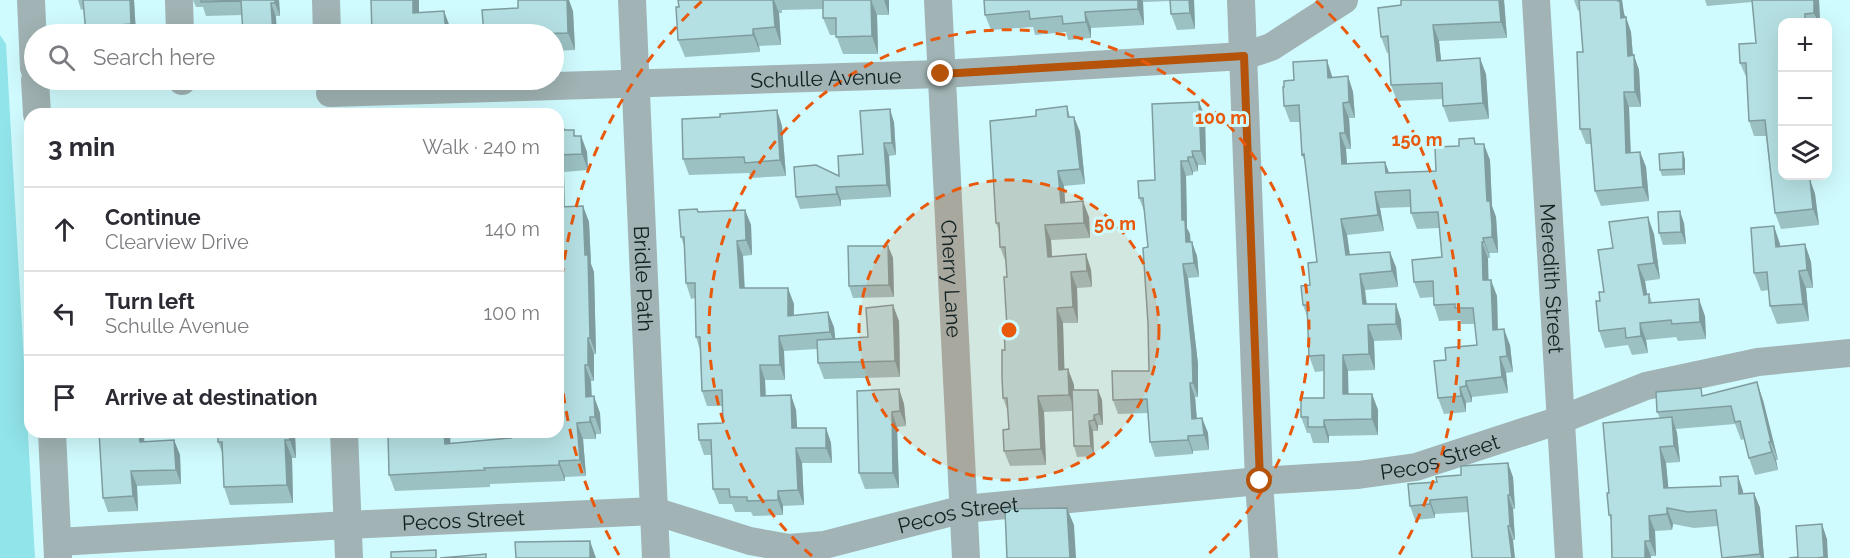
<!DOCTYPE html>
<html lang="en">
<head>
<meta charset="utf-8">
<style>
	body { margin:0; font-family:Raleway,sans-serif; background:#f7f7f7; color:#2b2b33 }
	.controls { position:absolute; right:18px; top:18px; display:grid; overflow:hidden; border-radius:12px; box-shadow:0 6px 24px #0002 }
	.controls button { width:54px; height:54px; display:grid; place-items:center; padding:0; border:0; border-bottom:2px solid #e1e1e2; background:#fff; color:#2b2b33; font:30px sans-serif }
	.stop { position:absolute; width:18px; height:18px; margin:-14px; border:4px solid #b45309; border-radius:50%; background:#fff }
	.stop.end { background:#b45309; border-color:#fff; box-shadow:0 2px 6px #0008 }
	.list { margin:0; padding:0; list-style:none }
	h2 { display:flex; justify-content:space-between; align-items:center; height:78px; margin:0; padding:0 24px; font-size:26px }
	h2 small { font-size:20px; font-weight:400; color:#7c7c81 }
	.list li { display:grid; grid-template-columns:39px 1fr auto; gap:18px; align-items:center; box-sizing:border-box; height:84px; padding:0 24px; border-top:2px solid #e1e1e2 }
	.list b { display:block; font-size:22px; white-space:nowrap }
	.list p { margin:0; font-size:20px; white-space:nowrap; color:#7c7c81 }
	.list em { font-size:20px; font-style:normal; color:#7c7c81 }
	.icon { flex:none; width:33px; height:33px; fill:none; stroke:currentColor; stroke-width:2; stroke-linecap:round; stroke-linejoin:round }
	.map { position:relative; flex:none; width:1850px; height:558px; overflow:hidden }
	.search { position:absolute; background:#fff; box-shadow:0 6px 24px #0002; left:24px; top:24px; width:540px; height:66px; display:flex; align-items:center; gap:15px; box-sizing:border-box; padding:0 21px; border-radius:33px; color:#7c7c81; font-size:22px }
	.panel { position:absolute; background:#fff; box-shadow:0 6px 24px #0002; left:24px; top:108px; width:540px; height:330px; border-radius:18px }
	.map>svg:first-child { display:block }
	.green { fill:#91e4ea }
	.lines { fill:none; stroke-linecap:round; stroke-linejoin:round }
	.minor { stroke:#a1b3b4; stroke-width:28 }
	.wall { fill:#9cc1c3 }
	.shaded-wall { fill:#7f9d9f }
	.building { fill:#b5e0e3; stroke:#7f9d9f; stroke-width:1.5 }
	.route { stroke:#b45309; stroke-width:8 }
	.ring { fill:none; stroke:#e8590c; stroke-width:3; stroke-dasharray:10 8 }
	.labels { text-anchor:middle; dominant-baseline:central; stroke-width:6; stroke-linejoin:round; paint-order:stroke }
	.street-label { font-size:21px; fill:#122223; stroke:#d0fbfe }
	.centre { fill:#e8590c; stroke:#d0fbfe; stroke-width:3 }
	.ring-label { font-size:18px; text-anchor:middle; font-weight:bold; fill:#e8590c; stroke:#d0fbfe; stroke-width:6; stroke-linejoin:round; paint-order:stroke }
</style>
</head>
<body>
<div class="map">
<svg width="1850" height="558" viewBox="0 0 1850 558">
	<rect width="100%" height="100%" fill="#d0fbfe"/>
	<path class="green" d="M0 35 6 44 35 558H0Z"/>
	<g class="lines">
		<g class="minor">
			<path d="M31 0 34 68"/>
			<path d="M179 0 180 34"/>
			<path d="M326 0 327 34"/>
			<path id="s1" d="M632 0 656 558"/>
			<path id="s2" d="M938 0 966 558"/>
			<path d="M1241 0 1259 481 1264 558"/>
			<path id="s3" d="M1536 0 1569 558"/>
			<path d="M35 80 37 114"/>
			<path d="M182 80V81"/>
			<path id="s4" d="M330 93 941 74 1244 56 1271 47 1344 0"/>
			<path d="M52 432 58 558"/>
			<path d="M344 432 349 558"/>
			<path id="s5" d="M58 542 347 525 654 511 750 541 789 548 824 545 964 509 1259 481 1358 475 1416 467 1560 420 1646 386 1758 362 1850 353"/>
		</g>
	</g>
	<path class="wall" d="M78 0H134L136 34H86L84 9 81 10Z
		M193 0H279L280 16 242 15 206 16 203 7H196Z
		M678 0H889V15H877L878 54H843L836 35H830L823 18V9L782 10V13H779L781 45 759 46 760 52 685 57 678 40Z
		M984 0H1194L1195 29 1177 30 1171 14 1170 1 1143 2 1144 25 1091 28V38L1068 40 1066 32 1035 35 1033 27 991 30 985 15Z
		M1401 0H1504L1507 38 1439 41 1441 61 1486 74 1489 119 1449 122 1443 106V99L1397 101 1391 85 1389 53H1387L1381 37 1401 5Z
		M1574 0H1622L1623 10 1631 32 1633 55 1639 70 1641 107H1629L1631 153 1640 152 1646 167 1649 201 1601 206 1595 191 1591 144H1586L1580 129 1583 52 1580 10 1578 11Z
		M1705 0H1819L1820 22H1782V176H1810V180L1815 194 1819 225 1781 229 1775 213 1766 136H1754L1749 121 1747 79 1740 63 1756 43 1752 2 1707 6Z
		M518 8 573 11 575 50 554 51V34H484Z
		M1332 76 1333 77 1348 76 1353 92 1355 118H1349L1351 149H1346L1347 164 1385 162 1389 173 1436 171 1459 146 1477 144 1490 160 1492 206 1496 217 1498 242V253H1489L1490 258H1488V280L1497 296 1498 329 1510 345 1513 372 1506 373 1508 393 1472 397V402L1466 403V412L1444 414 1438 398 1446 360 1477 345 1475 324H1461L1460 320 1439 321 1434 305V297L1420 298 1414 282 1442 257 1439 228 1417 229 1411 213V207L1380 208 1384 231 1347 235 1350 255 1396 267 1398 287 1365 290 1367 304H1396L1401 320 1402 340 1374 341 1375 370 1348 371V394H1372L1378 410V435L1329 436V443H1313L1310 433H1307L1301 417 1324 398V371L1315 372 1309 356 1308 319 1303 305 1310 285 1317 262 1306 164 1302 155 1300 122H1290L1284 106Z
		M91 80H127L92 82Z
		M1067 106 1070 117H1074L1080 132 1085 184 1064 186 1065 202 1089 217 1090 238 1051 240 1052 257 1086 254 1091 270 1092 287 1077 288 1078 323H1063L1064 369H1068L1074 385V390H1098L1102 400 1103 425H1098V431H1093L1094 456 1077 457 1074 446 1072 411 1044 412 1046 465 1010 466 1004 451 1009 429 1008 412 1003 398 1007 327V277L1006 263 1000 247 999 231 996 223 1036 116Z
		M777 110 782 126 786 176 751 178 749 173 689 175 683 159 720 117Z
		M1205 116 1206 165H1198V171L1193 172V175L1186 176 1187 228 1190 234V242L1197 256 1199 277 1188 278 1198 364V397H1195L1197 419 1202 418 1208 433 1209 450 1193 451V454L1155 457 1150 442 1148 413 1118 414 1113 400 1149 371 1148 247 1145 213 1139 198 1155 180Z
		M558 120 566 130 576 136H581L587 152 588 170 564 172 565 207 583 206 589 222 591 264 594 272 596 354H594V381H591L592 397 600 413 601 434H596V439H583L586 476 565 477V481L490 484V487L395 491 389 475 388 438H386L383 432H450V443L511 438 558 432Z
		M894 122 896 155 889 156 891 197 841 200V206L800 209 796 197 839 176 863 154Z
		M1685 159V175L1662 176 1660 170Z
		M745 210 751 225 752 255 743 256 745 288 794 304V316L834 327 835 339 868 337 899 321 900 377 824 379 818 363 817 349 784 351 785 380H765L766 396 791 395 796 410 797 428H826L831 443 832 463H802L804 505 783 506V515L753 516 751 512H735L732 504H719L713 489 712 455H704L699 440 723 423V406H707L702 391 700 350 696 337 695 298 691 299 686 283 684 246 681 237 699 212Z
		M1684 223 1686 244 1663 245 1659 233Z
		M1654 234 1660 279 1645 281 1647 294H1649L1652 302 1705 316 1706 339 1678 341 1676 337 1646 340 1648 353 1632 355 1628 345 1605 348 1599 331 1600 301 1604 292Z
		M1780 244V246L1805 244 1811 262 1813 288H1806L1809 321 1777 324 1770 306 1769 290 1761 291 1754 273Z
		M888 246 893 258 894 297 853 298 849 286Z
		M899 389 904 404 906 426 897 427 899 488 865 489 859 473Z
		M1704 396 1763 400 1778 460H1776L1778 470 1755 475 1749 458 1744 439 1741 440 1735 424 1676 429 1677 433 1680 462 1666 463 1668 488 1721 486 1738 476 1743 494 1754 493 1760 508 1764 558H1722L1718 526 1694 528 1673 524 1672 530 1655 531 1656 556H1651L1611 520 1609 515V493L1660 418 1657 412Z
		M295 434 296 458H292L293 503 230 505 224 487 223 455 218 442Z
		M174 440 180 455 181 484 137 486 138 511 108 512 103 498 144 442Z
		M1513 477 1515 509H1513L1515 540H1513L1468 512 1435 514V518L1415 520 1410 506Z"/>
	<path class="shaded-wall" d="M130 0H134L136 34 131 24Z
		M275 0H279L280 16 275 3Z
		M413 0H419V29L413 13Z
		M567 0H569L573 11 575 50 568 33Z
		M773 0H774L779 13 781 45 775 27Z
		M871 0 877 15 878 54 872 36Z
		M884 0H889V15Z
		M1138 0H1142L1143 2 1144 25 1138 9Z
		M1189 0H1194L1195 29 1190 13Z
		M1499 0H1504L1507 38 1501 22Z
		M1618 0H1622L1627 33 1621 18Z
		M1814 0H1819L1820 22H1818L1814 13Z
		M271 3 276 17 277 34H273Z
		M444 11 450 27V34H446Z
		M1085 12 1091 28V38L1086 22Z
		M1626 17 1631 32 1634 71 1628 56Z
		M1433 25 1439 41 1443 77 1437 61Z
		M753 29 759 46 760 52 753 35Z
		M1634 55 1639 70 1641 107 1635 92Z
		M1480 58 1486 74 1489 119 1483 103Z
		M1327 60 1332 76 1334 94 1328 78Z
		M1348 76 1353 92 1355 118 1349 102Z
		M1624 92 1629 107 1631 168 1626 153Z
		M1199 102 1205 116 1206 165 1201 151Z
		M1343 103 1349 118 1351 149 1345 133Z
		M890 109 894 122 896 155 892 143Z
		M777 110 782 126 786 176 780 160Z
		M1074 117 1080 132 1085 184 1080 169Z
		M1340 133 1346 149 1348 180 1342 164Z
		M581 136 587 152 588 170 582 154Z
		M884 143 889 156 891 197 887 185Z
		M1484 144 1490 160 1492 206 1496 217 1498 253 1492 237 1487 201Z
		M1192 151 1198 165V171L1193 157Z
		M1640 152 1646 167 1649 201 1643 187Z
		M1683 152 1685 159V175L1683 169Z
		M558 155 564 172 565 223 559 207Z
		M1188 157 1193 172V175L1188 161Z
		M1181 161 1186 176 1187 228 1190 234 1192 257 1186 242 1182 220Z
		M1385 162 1391 178 1386 173Z
		M1058 171 1064 186 1066 218 1061 203Z
		M1806 176H1810V180L1815 194 1819 225 1813 209Z
		M836 187 841 200V206L837 194Z
		M1375 192 1380 208 1384 231 1378 215Z
		M1083 201 1089 217 1090 238 1084 223Z
		M583 206 589 222 591 264 594 272 596 354 590 338Z
		M745 210 751 225 752 255 746 240Z
		M1680 211 1684 223 1686 244 1681 232Z
		M1648 217 1654 234 1660 279 1654 263Z
		M1341 219 1347 235 1352 271 1346 255Z
		M1045 225 1051 240 1053 273 1048 257Z
		M1774 226 1780 244 1782 264 1776 247Z
		M1483 238 1489 253 1490 258 1484 242Z
		M737 241 743 256 745 304 740 288Z
		M1192 242 1197 256 1199 277 1194 263Z
		M1482 242 1488 258 1489 296 1483 280Z
		M1805 244 1811 262 1813 288 1807 270Z
		M888 246 893 258 894 297 889 285Z
		M1390 252 1396 267 1398 287 1392 271Z
		M1086 254 1091 270 1092 287 1087 271Z
		M1183 264 1188 278 1198 364V397L1193 383Z
		M1638 265 1645 281 1650 312 1644 295Z
		M1799 271 1806 288 1809 321 1803 304Z
		M1071 272 1077 288 1078 323 1073 307Z
		M1360 274 1365 290 1368 320 1363 304Z
		M1491 280 1497 296 1498 346 1493 330Z
		M788 288 794 304 793 331 788 316Z
		M1699 299 1705 316 1706 339 1700 322Z
		M1396 304 1401 320 1402 340 1396 324Z
		M893 305 899 321 900 377 895 361Z
		M1057 308 1063 323 1065 385 1059 370Z
		M828 312 834 327 836 347 830 332Z
		M1640 323 1646 340 1648 353 1641 336Z
		M1368 325 1374 341 1375 370 1369 354Z
		M1504 329 1510 345 1513 372 1507 356Z
		M779 336 784 351 785 380 780 365Z
		M588 338 594 354V381L588 365Z
		M1343 355 1348 371 1349 410 1343 394Z
		M1500 357 1506 373 1508 393 1502 377Z
		M585 365 591 381 592 413 586 397Z
		M760 365 765 380 766 411 761 396Z
		M1068 369 1074 385 1075 410 1069 395Z
		M1466 381 1472 397V402L1466 386Z
		M1757 382 1763 400 1778 460 1771 442Z
		M1190 383 1195 397 1198 433 1192 419Z
		M1460 387 1466 403V412L1461 396Z
		M899 389 904 404 906 426 900 411Z
		M1098 390 1102 400 1103 425 1099 414Z
		M1372 394 1378 410V435L1372 419Z
		M791 395 796 410 798 443 792 428Z
		M594 396 600 413 601 434 595 417Z
		M1038 396 1044 412 1046 465 1041 449Z
		M892 412 897 427 899 488 893 473Z
		M1094 415 1098 425V431L1094 420Z
		M590 417 596 434V439L590 422Z
		M1672 417 1677 433 1680 462 1674 446Z
		M1202 418 1208 433 1209 450 1204 435Z
		M1324 420 1329 436V443L1324 427Z
		M1089 421 1093 431 1094 456 1091 446Z
		M577 423 583 439 586 476 580 460Z
		M826 428 831 443 832 463 826 448Z
		M139 432H144L145 457 140 442Z
		M289 432H295V434L296 458 290 440Z
		M444 432H450L451 460 445 444Z
		M1188 436 1193 451V454L1188 440Z
		M174 440 180 455 181 484 176 470Z
		M285 440 292 458 293 503 287 485Z
		M1769 442 1776 460 1778 470 1772 452Z
		M1660 447 1666 463 1670 504 1664 488Z
		M796 448 802 463 804 505 798 490Z
		M559 461 565 477V481L559 465Z
		M1508 463 1513 477 1515 509 1510 495Z
		M131 471 137 486 138 511 133 496Z
		M1738 476 1743 491 1745 510 1739 494Z
		M778 491 783 506V515L778 500Z
		M1754 493 1760 508 1764 558H1761L1760 554Z
		M1508 495 1513 509 1515 540 1510 526Z
		M1430 500 1435 514V518L1430 504Z
		M1067 508 1074 525 1076 558H1070Z
		M1667 508 1673 524 1672 530 1667 514Z
		M1649 516 1655 531 1656 556 1650 541Z
		M1822 524 1827 539 1828 558H1824V557Z
		M1508 526 1513 540 1515 558H1512Z
		M590 541 596 558H590Z
		M1645 541 1651 556V558H1645Z"/>
	<path class="building" d="M83 0H130L131 24 120 25V34H86Z
		M201 0H275V3H271L273 34H243L241 1 201 2Z
		M371 0H413V13L444 11 446 34H372Z
		M518 0H567L568 33 530 34H484L482 10 518 8Z
		M678 0H773L775 27 753 29V35L678 40 676 7H679Z
		M823 0H871L872 36 836 37V18H823Z
		M984 0H1138V9L1085 12 1086 22 1063 24 1062 16 1030 19 1029 11 985 15Z
		M1170 0H1189L1190 13 1171 14Z
		M1401 0H1499L1501 22 1433 25 1437 61 1480 58 1483 103 1443 106 1442 83 1391 85 1388 36 1381 37 1378 8 1401 5Z
		M1579 0H1618V1H1620L1621 18 1626 17 1628 56 1634 55 1635 92H1624L1626 153 1640 152 1643 187 1595 191 1590 129H1580L1577 52H1583Z
		M1752 0H1814V13L1805 14V22H1782V176H1806V179H1810L1813 209 1775 213 1765 120 1749 121 1746 63H1740L1739 44 1756 43Z
		M1327 60 1328 78 1348 76 1349 102 1343 103 1345 133H1340L1342 164 1385 162 1386 173 1436 171 1435 147 1459 146V139L1474 138 1475 144H1484L1487 201H1490L1492 226V237L1483 238 1484 242H1482L1483 280H1491L1493 330 1504 329 1507 356 1500 357 1502 377 1466 381V386L1460 387 1461 396 1438 398 1434 361 1446 360 1445 348 1477 345 1473 308H1455V304L1434 305 1433 281 1414 282 1412 260 1442 257 1438 212 1411 213 1410 190 1375 192 1378 215 1341 219 1346 255 1390 252 1392 271 1360 274 1363 304H1396V324L1368 325 1369 354 1343 355V394H1372V419L1324 420V427H1308V417H1301V398H1324V355L1309 356 1307 305H1303L1301 286 1310 285 1308 263 1317 262 1304 154 1302 155 1299 105 1284 106 1283 87H1284V81L1294 80 1293 62Z
		M1199 102 1201 151H1192L1193 157H1188V161H1181L1182 220H1185L1186 242H1192L1194 263 1183 264 1192 350 1193 383H1190L1192 419 1202 418 1204 435 1188 436V440L1150 442 1147 399 1113 400 1112 371H1149L1148 323 1143 248 1148 247 1143 198H1139L1138 181 1155 180 1152 104Z
		M1067 106 1068 117H1074L1080 169 1058 171 1061 203 1083 201 1084 223 1045 225 1048 257 1086 254 1087 271 1071 272 1073 307 1057 308 1059 370 1068 369 1069 395 1038 396 1041 449 1004 451 1003 430 1009 429 1007 398H1003L1002 377V350H1005L1004 327H1007L1004 277H1007L1005 247H1000L999 223H996L990 121 1036 116V110Z
		M890 109 892 143H884L887 185 836 187 837 194 796 197 794 167 816 165 839 176 838 156 863 154 860 111Z
		M777 110 780 160 745 163 744 157 683 159 682 119 720 117V114Z
		M558 120H562L563 130H574V136H581L582 154 558 155 559 207 583 206 585 255H588L590 338H588V365H585L586 397 594 396 595 417H590V422L577 423 580 460 559 461V465L484 468 485 470 389 475 388 432H444L445 444 511 438V432H558Z
		M1683 152V169L1660 170 1659 154Z
		M697 209 698 212 745 210 746 240 737 241 740 288H788V316L828 312 830 332 779 336 780 365H760L761 396 791 395 792 428H826V448H796L798 490 778 491V500L747 501V497H730L729 489H713L711 440H699L698 424 723 423 722 390 702 391 700 337H696L695 283H686L684 237H681L679 210Z
		M1680 211 1681 232 1659 233 1658 212Z
		M1648 217 1654 263 1638 265 1644 295 1649 294V303L1699 299 1700 322 1672 324 1671 320 1640 323 1641 336 1626 338 1625 328 1599 331 1596 301H1600L1599 292H1604L1598 250 1613 248 1609 222Z
		M1774 226 1776 247 1805 244 1807 270 1799 271 1803 304 1770 306 1767 272 1754 273 1751 228Z
		M848 246H888L889 285 849 286Z
		M893 305 895 361 818 363 817 340 868 337 866 308Z
		M1757 382 1771 442H1769L1772 452 1749 458 1740 421 1735 422 1731 406 1657 412 1656 392 1701 388 1702 396Z
		M899 389 900 411 892 412 893 473H859L857 391Z
		M1072 390H1098L1099 414 1094 415V420L1089 421 1091 446H1074Z
		M1672 417 1674 446 1660 447 1664 488 1721 486 1720 477 1738 476 1739 494 1754 493 1760 554 1722 558 1716 510 1688 512 1667 508V514L1649 516 1650 541H1645V558H1612L1611 515H1609L1607 493H1609L1603 423Z
		M99 432H139L140 442 174 440 176 470 131 471 133 496 103 498Z
		M218 432H289L290 440H285L287 485 224 487 222 442H218Z
		M1508 463 1510 495H1508L1510 526H1508L1512 558H1472L1467 497 1430 500V504L1410 506 1408 484 1437 482 1436 477 1461 475V466Z
		M1067 508 1070 558H1007L1005 509Z
		M1822 524 1824 557 1817 558H1789L1798 557 1796 526Z
		M590 541V558H516L515 542Z
		M436 550V558H391V552Z
		M486 554V558H440Z"/>
	<g class="lines">
		<path class="route" d="M941 74 1244 56 1260 481"/>
	</g>
	<circle cx="1009" cy="330" r="150" fill="#e8590c" fill-opacity=".12"/>
	<g class="ring">
		<circle cx="1009" cy="330" r="150"/>
		<path d="M812 556A300 300 0 1 1 1206 556"/>
		<path d="M619 555A450 450 0 0 1 702 1M1316 1A450 450 0 0 1 1399 555"/>
	</g>
	<g class="labels">
		<g class="street-label">
			<text stroke="none"><textPath href="#s4" startOffset="496">Schulle Avenue</textPath></text>
			<text stroke="none"><textPath href="#s1" startOffset="279">Bridle Path</textPath></text>
			<text stroke="none"><textPath href="#s2" startOffset="279">Cherry Lane</textPath></text>
			<text stroke="none"><textPath href="#s3" startOffset="279">Meredith Street</textPath></text>
			<text stroke="none"><textPath href="#s5" startOffset="1396">Pecos Street</textPath></text>
			<text stroke="none"><textPath href="#s5" startOffset="910">Pecos Street</textPath></text>
			<text stroke="none"><textPath href="#s5" startOffset="406">Pecos Street</textPath></text>
		</g>
	</g>
	<circle cx="1009" cy="330" r="9" class="centre"/>
	<g class="ring-label">
		<text x="1221" y="124">100 m</text>
		<text x="1417" y="146">150 m</text>
		<text x="1115" y="230">50 m</text>
	</g>
</svg>
<div class="controls">
<button>+</button>
<button>−</button>
<button><svg class="icon" aria-label="layers" viewBox="0 0 24 24"><path d="M12 4l9 5-9 5-9-5zM3 14l9 5 9-5"/></svg></button>
</div>
<div class="stop" style="left:1260px;top:481px"></div>
<div class="stop end" style="left:941px;top:74px"></div>
<div class="search"><svg class="icon" aria-label="search" viewBox="0 0 24 24"><circle cx="10" cy="10" r="6"/><path d="M15 15l6 6"/></svg>Search here</div>
<section class="panel">
<h2>3 min<small>Walk · 240 m</small></h2>
<ul class="list">
<li><svg class="icon" aria-label="ahead" viewBox="0 0 24 24"><path d="M12 20V5M6 11l6-6 6 6"/></svg><div><b>Continue</b><p>Clearview Drive</p></div><em>140 m</em></li>
<li><svg class="icon" aria-label="left" viewBox="0 0 24 24"><path d="M17 20v-9H6M10 6l-5 5 5 5"/></svg><div><b>Turn left</b><p>Schulle Avenue</p></div><em>100 m</em></li>
<li><svg class="icon" aria-label="arrive" viewBox="0 0 24 24"><path d="M6 21V4h12l-3 4 3 4H6"/></svg><div><b>Arrive at destination</b></div></li>
</ul>
</section>
</div>
</body>
</html>
